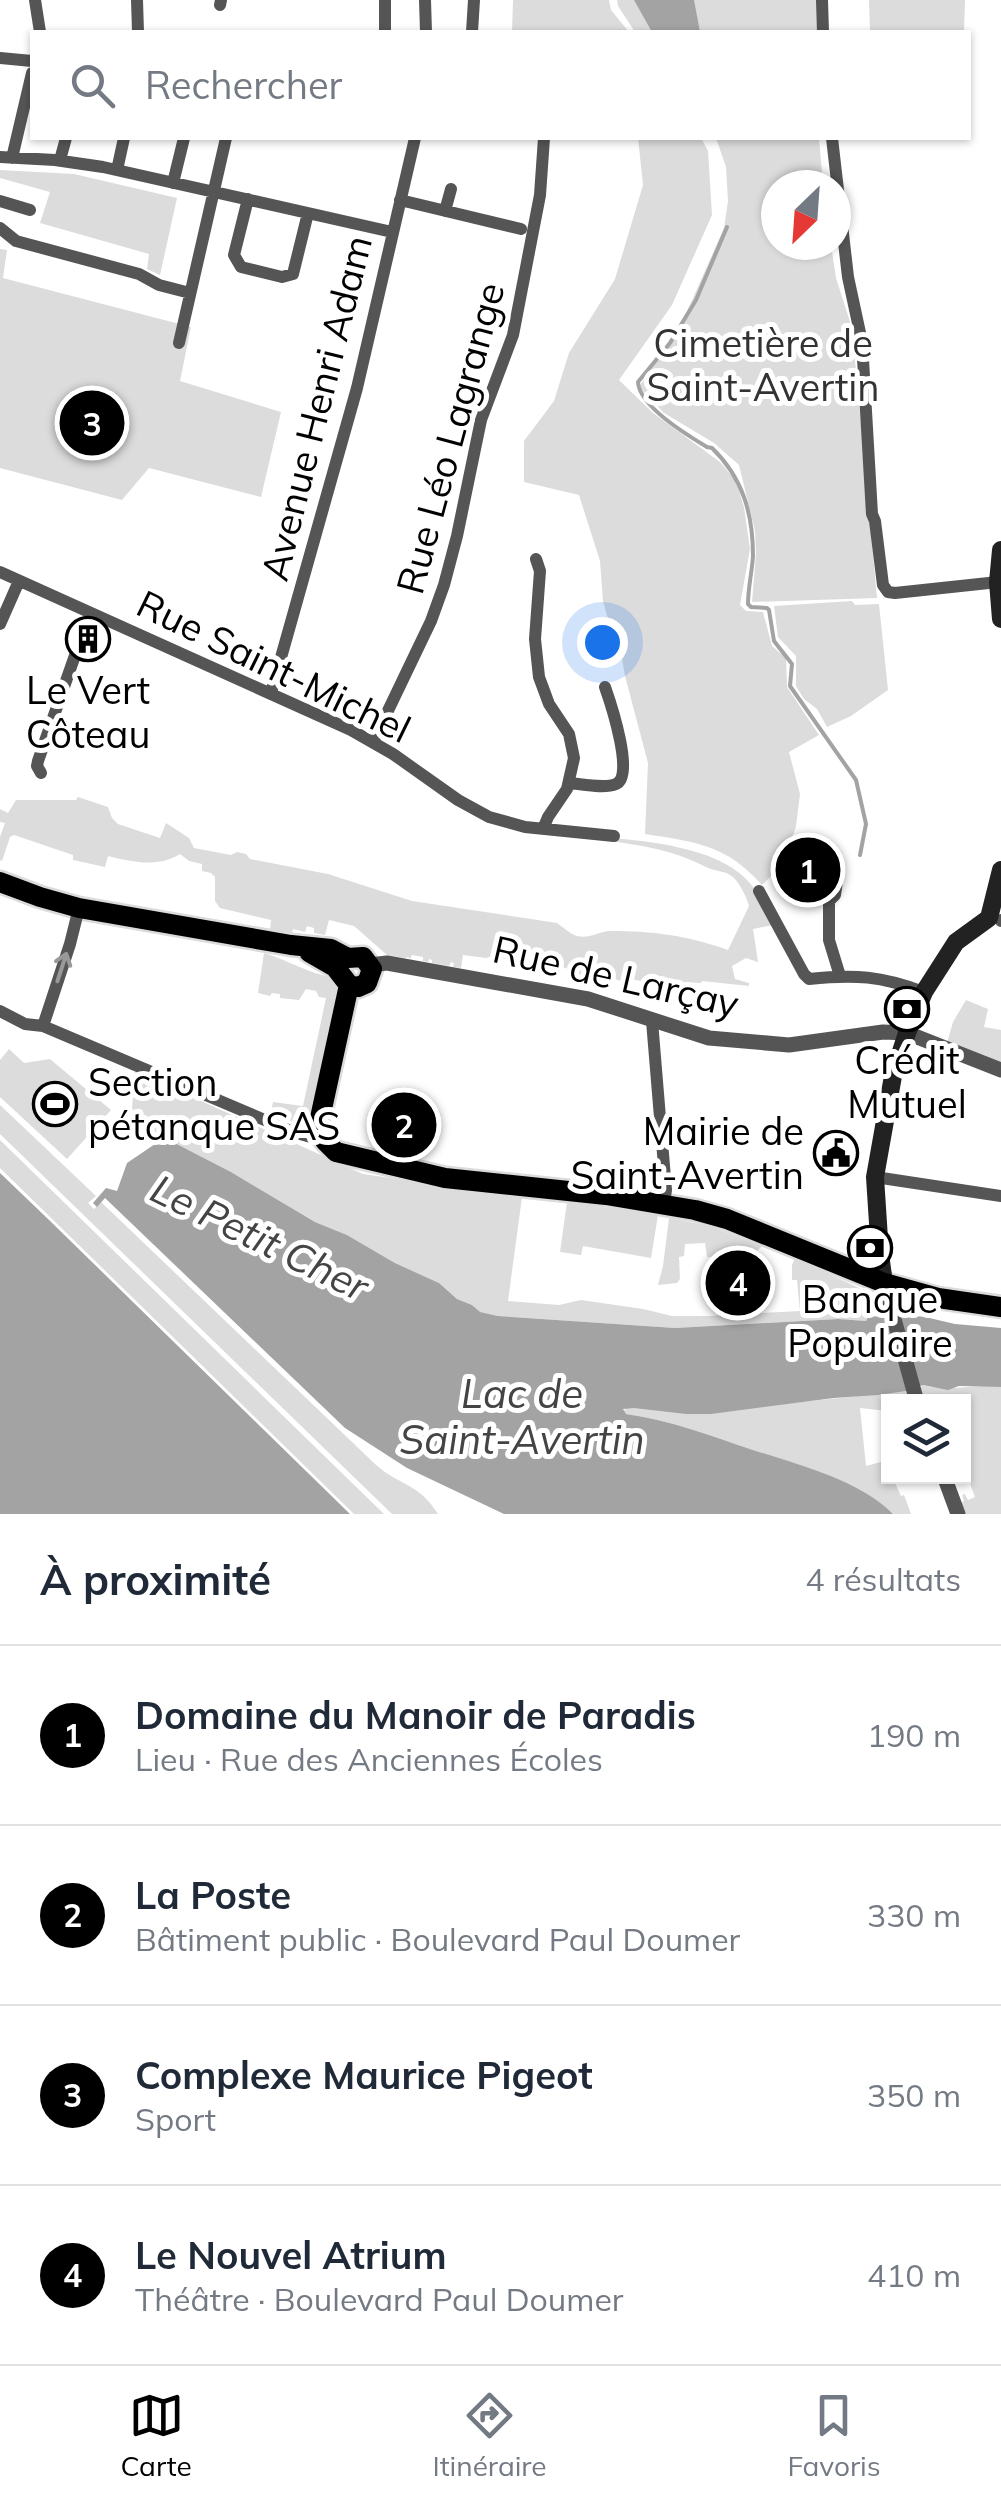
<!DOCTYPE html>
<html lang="fr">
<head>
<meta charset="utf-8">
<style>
	body { margin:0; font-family:Mulish,sans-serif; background:#f6f6f7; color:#1f2937 }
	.controls { position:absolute; right:30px; bottom:30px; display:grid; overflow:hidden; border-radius:0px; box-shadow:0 2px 8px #0004 }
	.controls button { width:90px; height:90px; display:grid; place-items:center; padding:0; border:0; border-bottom:2px solid #e0e1e3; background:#fff; color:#1f2937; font:50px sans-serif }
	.compass { position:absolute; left:761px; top:170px; width:90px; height:90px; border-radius:50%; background:#fff; box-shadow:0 2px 8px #0004; rotate:205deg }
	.you { position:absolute; left:602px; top:642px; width:35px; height:35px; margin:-25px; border:8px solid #fff; border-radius:50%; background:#1a73e8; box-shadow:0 0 0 15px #1a73e833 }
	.badge { display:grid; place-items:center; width:65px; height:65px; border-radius:50%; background:#000; color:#fff; font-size:32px; font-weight:700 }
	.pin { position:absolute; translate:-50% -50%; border:5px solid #fff; box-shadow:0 2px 10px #0006 }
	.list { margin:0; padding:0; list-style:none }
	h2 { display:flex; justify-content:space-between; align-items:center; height:130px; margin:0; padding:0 40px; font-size:42px }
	h2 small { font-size:32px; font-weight:400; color:#747a83 }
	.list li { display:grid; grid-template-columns:65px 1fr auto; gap:30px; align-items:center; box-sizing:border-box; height:180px; padding:0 40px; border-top:2px solid #e0e1e3 }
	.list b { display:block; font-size:38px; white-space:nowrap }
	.list p { margin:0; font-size:32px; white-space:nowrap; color:#747a83 }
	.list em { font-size:32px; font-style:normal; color:#747a83 }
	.icon { flex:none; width:55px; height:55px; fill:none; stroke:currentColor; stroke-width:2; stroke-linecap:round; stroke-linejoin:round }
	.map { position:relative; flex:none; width:1001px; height:1514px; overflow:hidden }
	.search { position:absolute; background:#fff; box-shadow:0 2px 8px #0004; left:30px; right:30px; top:30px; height:110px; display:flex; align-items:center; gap:25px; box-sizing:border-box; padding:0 35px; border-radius:0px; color:#747a83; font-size:38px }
	.sheet { height:850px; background:#fff }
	nav { display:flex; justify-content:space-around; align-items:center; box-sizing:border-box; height:140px; border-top:2px solid #e0e1e3; background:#fff; font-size:28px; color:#747a83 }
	nav a { display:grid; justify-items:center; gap:5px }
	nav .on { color:#000 }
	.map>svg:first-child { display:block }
	.green { fill:#dcdcdc }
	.water { fill:#a3a3a3 }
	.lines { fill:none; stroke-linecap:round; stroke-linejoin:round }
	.stream { stroke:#a3a3a3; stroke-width:4 }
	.primary-casing { stroke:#dbdbdb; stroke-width:25 }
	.minor { stroke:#555; stroke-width:12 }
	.tertiary { stroke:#555; stroke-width:15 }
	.secondary { stroke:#222; stroke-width:18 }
	.primary { stroke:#000; stroke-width:20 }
	.oneway { stroke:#999 }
	.labels { text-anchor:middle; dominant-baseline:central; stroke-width:10; stroke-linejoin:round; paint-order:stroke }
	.park-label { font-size:38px; fill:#333; stroke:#fff }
	.street-label { font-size:38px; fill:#000; stroke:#fff }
	.poi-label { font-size:38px; fill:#000; stroke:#fff }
	.water-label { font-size:40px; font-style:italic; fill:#444; stroke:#fff }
</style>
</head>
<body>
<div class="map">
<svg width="1001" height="1514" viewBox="0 0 1001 1514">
	<rect width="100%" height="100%" fill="#fff"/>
	<path class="green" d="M513 0H609L611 10 629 32H512Z
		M617 0H818L820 32H635L618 6Z
		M869 0H965L964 32H870Z
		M638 138H701L708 151 712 215 672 305 619 380 653 413 720 462 736 481 744 507 750 549 740 605 746 611 763 612 772 646 786 658 787 687 819 735 789 752 800 794 796 826 784 863 762 885C727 845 696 842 645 834L648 763 625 676 618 634 608 619 603 601 600 561 579 495 524 482V441L554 401 569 353 615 279 643 185Z
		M716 138H819L823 185H776V245H831L836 278 852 328 877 598 752 602 756 554 755 531 739 465 714 443 664 413 639 387 685 316 724 228 728 201 726 167Z
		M0 170 74 174 177 198 160 275 147 269 149 254 40 223 50 192 0 178Z
		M0 249 7 250 3 278 191 327 180 381 281 412 261 497 149 468 122 500 0 468Z
		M852 601 855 605 879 604 888 690 851 716 827 727 817 709 804 699 796 686V656L778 637 774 606Z
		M78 797 108 807 112 818 118 824 160 838 166 823 189 838 194 848 231 855 237 852 246 854 250 859 328 874 412 901 557 923C563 927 570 934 577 936 588 939 598 932 609 931 653 931 686 935 728 950L749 906C746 896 741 886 734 878 726 870 715 872 706 867 676 851 642 845 608 841L610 838C649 841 715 848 745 878 758 890 765 909 773 925L753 929 758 962 746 958 732 966 735 979 749 983V986L702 981 701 983 685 982 682 1000 654 995 655 984 622 977 621 981 592 972 589 979 567 974 568 969 543 961 521 963 493 956 486 958 463 955 461 968 453 967 454 963 451 962 449 966 432 963V960L429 959 428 962 423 961V957L412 955 410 959 408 957 405 958 387 955 354 926 329 920 325 935 314 933V928L307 926 305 932 293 929 292 933 282 931 281 936H278V931L270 930 271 920 220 908 215 901V877L211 873 202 871V864L189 861 180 854C157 868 133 862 108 856L105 867 73 860V855L14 835 10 837 2 861 0 860V837L5 823 0 822V809L8 813 16 800H76Z
		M264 953C282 958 297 967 315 973 325 976 331 976 339 983L309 1118 300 1125 271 1112 273 1102 303 1106 326 998 319 997 316 991 306 989 299 1000 280 998V994L272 993 270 996 258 993Z
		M966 1000 988 1009 984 1027 1001 1030V1063L947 1043 953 1022Z
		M9 1049 24 1063 50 1059 111 1110 67 1159 0 1097V1060Z
		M135 1071 363 1174 522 1197 508 1301 559 1305 581 1300 643 1309 672 1316H707L800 1311 797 1280H792V1265L795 1258 870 1293 878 1300 881 1313 868 1317 866 1321 838 1319 675 1328 498 1316 479 1312 472 1305 457 1299 439 1283 395 1263 347 1235 315 1222 231 1172 131 1120Z
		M0 1105 96 1196 88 1203 94 1209 101 1202 375 1464C399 1486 418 1482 438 1514H392L0 1134Z
		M0 1140 384 1514H354L0 1168Z
		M567 1202 658 1215 651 1258 583 1246 581 1255 560 1252Z
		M669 1218 710 1226 762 1246 746 1262 712 1263 711 1257H707L705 1243 685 1244 684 1256 679 1257 680 1279 677 1283 658 1285 663 1266Z
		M923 1385C950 1392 974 1384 1001 1387V1514H965L960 1503 964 1501 962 1495 965 1494 968 1500 975 1497 967 1476H964V1402L924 1401 920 1387Z
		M906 1391 909 1401 888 1402V1411L860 1408 866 1466 888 1460V1476L901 1477 902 1479 895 1483 901 1496 904 1495 911 1514H893C861 1481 796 1464 753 1450 711 1436 670 1420 626 1414L623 1412 626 1408H634L773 1405Z"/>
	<path class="water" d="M634 0H694L700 32H652Z
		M161 1140 171 1141 231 1172 315 1222 347 1235 395 1263 439 1283 457 1299 472 1305 480 1312 498 1316 675 1328 838 1319 866 1321 868 1317 900 1314 925 1317 955 1324 1001 1328V1387L959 1386 948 1390 923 1385 906 1391 878 1395 834 1398 711 1414H686L634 1408 623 1409 626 1414C670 1420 711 1436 753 1450 797 1464 861 1481 893 1514H504L407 1468 345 1428 105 1198 97 1207 93 1203 106 1188 117 1191 127 1163Z
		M0 1173 47 1218 350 1514H0Z"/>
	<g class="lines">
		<path class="stream" d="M727 227 696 300 670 343 638 382C639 406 687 435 707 447L712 448C743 478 753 514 753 556 752 572 748 588 748 604L751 607 767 608 769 610 774 641 792 664 790 686 856 780 866 824 860 855"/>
		<defs>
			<path id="primary" d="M0 882 40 897 79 908 291 945 331 949 348 958
				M309 952 335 967 349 985
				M348 958 363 957 372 969 367 983 358 987 349 985
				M349 985 320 1118 325 1141 336 1152 445 1178 606 1195 695 1210 727 1219 884 1283 938 1298 1001 1307"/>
		</defs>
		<use href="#primary" class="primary-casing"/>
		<path class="minor" d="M35 0 40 32
			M137 0 138 32
			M425 0 426 32
			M822 0 823 32
			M220 5 221 0
			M385 32V0
			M472 32 474 0
			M0 58 32 61
			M832 138 848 277 862 342 872 514 875 521 883 585 888 592 895 593 998 582
			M0 157 55 160 103 167 392 232
			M12 158 32 73
			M60 160 66 138
			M117 170 124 138
			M173 183 184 138
			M248 199 234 255 241 267 282 277 293 274 308 213
			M400 200 521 229
			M0 201 30 210
			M445 211 451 189
			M0 228 16 241 139 274 159 285 190 293
			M179 343 226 138
			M536 559 540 571 535 639 539 677 549 704 569 734 574 758 567 789 548 817 543 829
			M0 572 351 730 393 754 458 800 489 817 525 827 614 836
			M0 624 19 581
			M271 693 357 388 415 138
			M373 742 431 621 444 585 457 536 481 420 513 335 540 195 544 138
			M41 773 37 766 38 761 79 644
			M569 783C582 784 604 789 616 784 635 777 611 704 605 687
			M839 867 835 895 829 901V940L840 976
			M759 891 804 974 809 979C855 974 881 976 924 992
			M1001 920V921
			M0 1011 25 1024 43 1026 293 1132
			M652 1021 666 1190 664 1204
			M43 1026 70 944 79 908
			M320 1118 304 1129 293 1132 325 1141
			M875 1177 1001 1196"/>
		<path class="tertiary" d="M370 965 387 963 588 999 709 1038 789 1045 883 1032 907 1033 1001 1070
			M884 1283 917 1402
			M944 1476 958 1514"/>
		<path class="secondary" d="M1001 550 998 582 1001 619
			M884 1283 880 1254 875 1177 893 1076 907 1033 924 992 956 942 989 918 1001 870"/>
		<use href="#primary" class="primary"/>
	</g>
	<defs><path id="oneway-shaft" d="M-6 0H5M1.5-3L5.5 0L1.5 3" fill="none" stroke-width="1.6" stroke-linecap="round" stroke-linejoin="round" transform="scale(2.5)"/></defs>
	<use class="oneway" href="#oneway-shaft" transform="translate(62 967) rotate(-72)"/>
	<defs>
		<symbol id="building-ring" viewBox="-11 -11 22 22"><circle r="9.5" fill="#fff" stroke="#000" stroke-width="1.5"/><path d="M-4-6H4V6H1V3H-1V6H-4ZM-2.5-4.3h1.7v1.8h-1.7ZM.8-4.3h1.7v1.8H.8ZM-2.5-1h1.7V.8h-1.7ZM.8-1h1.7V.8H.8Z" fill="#000"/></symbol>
		<symbol id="bank-ring" viewBox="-11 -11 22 22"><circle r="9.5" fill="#fff" stroke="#000" stroke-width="1.5"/><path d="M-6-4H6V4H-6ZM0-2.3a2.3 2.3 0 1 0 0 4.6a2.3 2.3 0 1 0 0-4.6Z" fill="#000"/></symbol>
		<symbol id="stadium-ring" viewBox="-11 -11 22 22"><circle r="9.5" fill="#fff" stroke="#000" stroke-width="1.5"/><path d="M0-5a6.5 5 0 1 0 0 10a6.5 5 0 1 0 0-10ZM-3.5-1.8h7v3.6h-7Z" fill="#000"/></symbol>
		<symbol id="civic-ring" viewBox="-11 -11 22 22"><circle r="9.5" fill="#fff" stroke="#000" stroke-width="1.5"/><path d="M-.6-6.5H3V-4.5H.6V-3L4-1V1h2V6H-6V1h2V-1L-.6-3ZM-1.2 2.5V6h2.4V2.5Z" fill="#000"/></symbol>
	</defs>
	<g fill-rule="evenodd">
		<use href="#building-ring" x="63" y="614" width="50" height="50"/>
		<use href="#bank-ring" x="882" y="984" width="50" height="50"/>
		<use href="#stadium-ring" x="30" y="1079" width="50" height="50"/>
		<use href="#civic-ring" x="811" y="1128" width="50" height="50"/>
		<use href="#bank-ring" x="845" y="1223" width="50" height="50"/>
	</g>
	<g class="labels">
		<g class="park-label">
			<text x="763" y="343">Cimetière de<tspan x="763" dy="44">Saint-Avertin</tspan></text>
		</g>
		<g class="street-label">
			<text transform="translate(316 408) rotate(-76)">Avenue Henri Adam</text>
			<text transform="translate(450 438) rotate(-75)">Rue Léo Lagrange</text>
			<text transform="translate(274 666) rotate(26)">Rue Saint-Michel</text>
			<text transform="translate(616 976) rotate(13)">Rue de Larçay</text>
		</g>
		<g class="poi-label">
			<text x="88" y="690">Le Vert<tspan x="88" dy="44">Côteau</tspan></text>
			<text x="907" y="1060">Crédit<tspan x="907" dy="44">Mutuel</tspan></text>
			<text x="88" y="1082" text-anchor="start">Section<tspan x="88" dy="44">pétanque SAS</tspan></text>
			<text x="804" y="1131" text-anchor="end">Mairie de<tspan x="804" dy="44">Saint-Avertin</tspan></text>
			<text x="870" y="1299">Banque<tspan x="870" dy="44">Populaire</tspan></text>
		</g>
		<g class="water-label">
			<text transform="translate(260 1237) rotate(26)">Le Petit Cher</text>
			<text x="522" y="1393">Lac de<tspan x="522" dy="46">Saint-Avertin</tspan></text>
		</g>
	</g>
</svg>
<div class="controls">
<button><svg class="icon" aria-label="layers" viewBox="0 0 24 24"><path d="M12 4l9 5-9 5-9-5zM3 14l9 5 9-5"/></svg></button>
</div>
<svg class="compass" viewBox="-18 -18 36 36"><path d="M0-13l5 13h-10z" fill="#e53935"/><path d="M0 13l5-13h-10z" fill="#747a83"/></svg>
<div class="you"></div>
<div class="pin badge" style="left:808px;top:870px">1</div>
<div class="pin badge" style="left:404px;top:1125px">2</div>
<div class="pin badge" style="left:92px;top:423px">3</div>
<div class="pin badge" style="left:738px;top:1283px">4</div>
<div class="search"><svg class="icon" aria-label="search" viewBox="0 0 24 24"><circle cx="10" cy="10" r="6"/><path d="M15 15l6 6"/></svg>Rechercher</div>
</div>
<section class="sheet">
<h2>À proximité<small>4 résultats</small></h2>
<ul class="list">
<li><span class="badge">1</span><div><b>Domaine du Manoir de Paradis</b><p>Lieu · Rue des Anciennes Écoles</p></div><em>190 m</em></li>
<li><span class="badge">2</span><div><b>La Poste</b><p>Bâtiment public · Boulevard Paul Doumer</p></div><em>330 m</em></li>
<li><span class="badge">3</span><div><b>Complexe Maurice Pigeot</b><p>Sport</p></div><em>350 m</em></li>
<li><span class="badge">4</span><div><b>Le Nouvel Atrium</b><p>Théâtre · Boulevard Paul Doumer</p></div><em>410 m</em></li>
</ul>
</section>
<nav>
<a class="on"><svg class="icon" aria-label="map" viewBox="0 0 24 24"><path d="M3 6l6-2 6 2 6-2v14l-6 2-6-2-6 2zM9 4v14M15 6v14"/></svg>Carte</a>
<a><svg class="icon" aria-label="directions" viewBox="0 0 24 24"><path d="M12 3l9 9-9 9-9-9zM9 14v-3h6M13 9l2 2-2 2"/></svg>Itinéraire</a>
<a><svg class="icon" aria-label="saved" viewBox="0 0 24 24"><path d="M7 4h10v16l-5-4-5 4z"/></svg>Favoris</a>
</nav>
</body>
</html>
